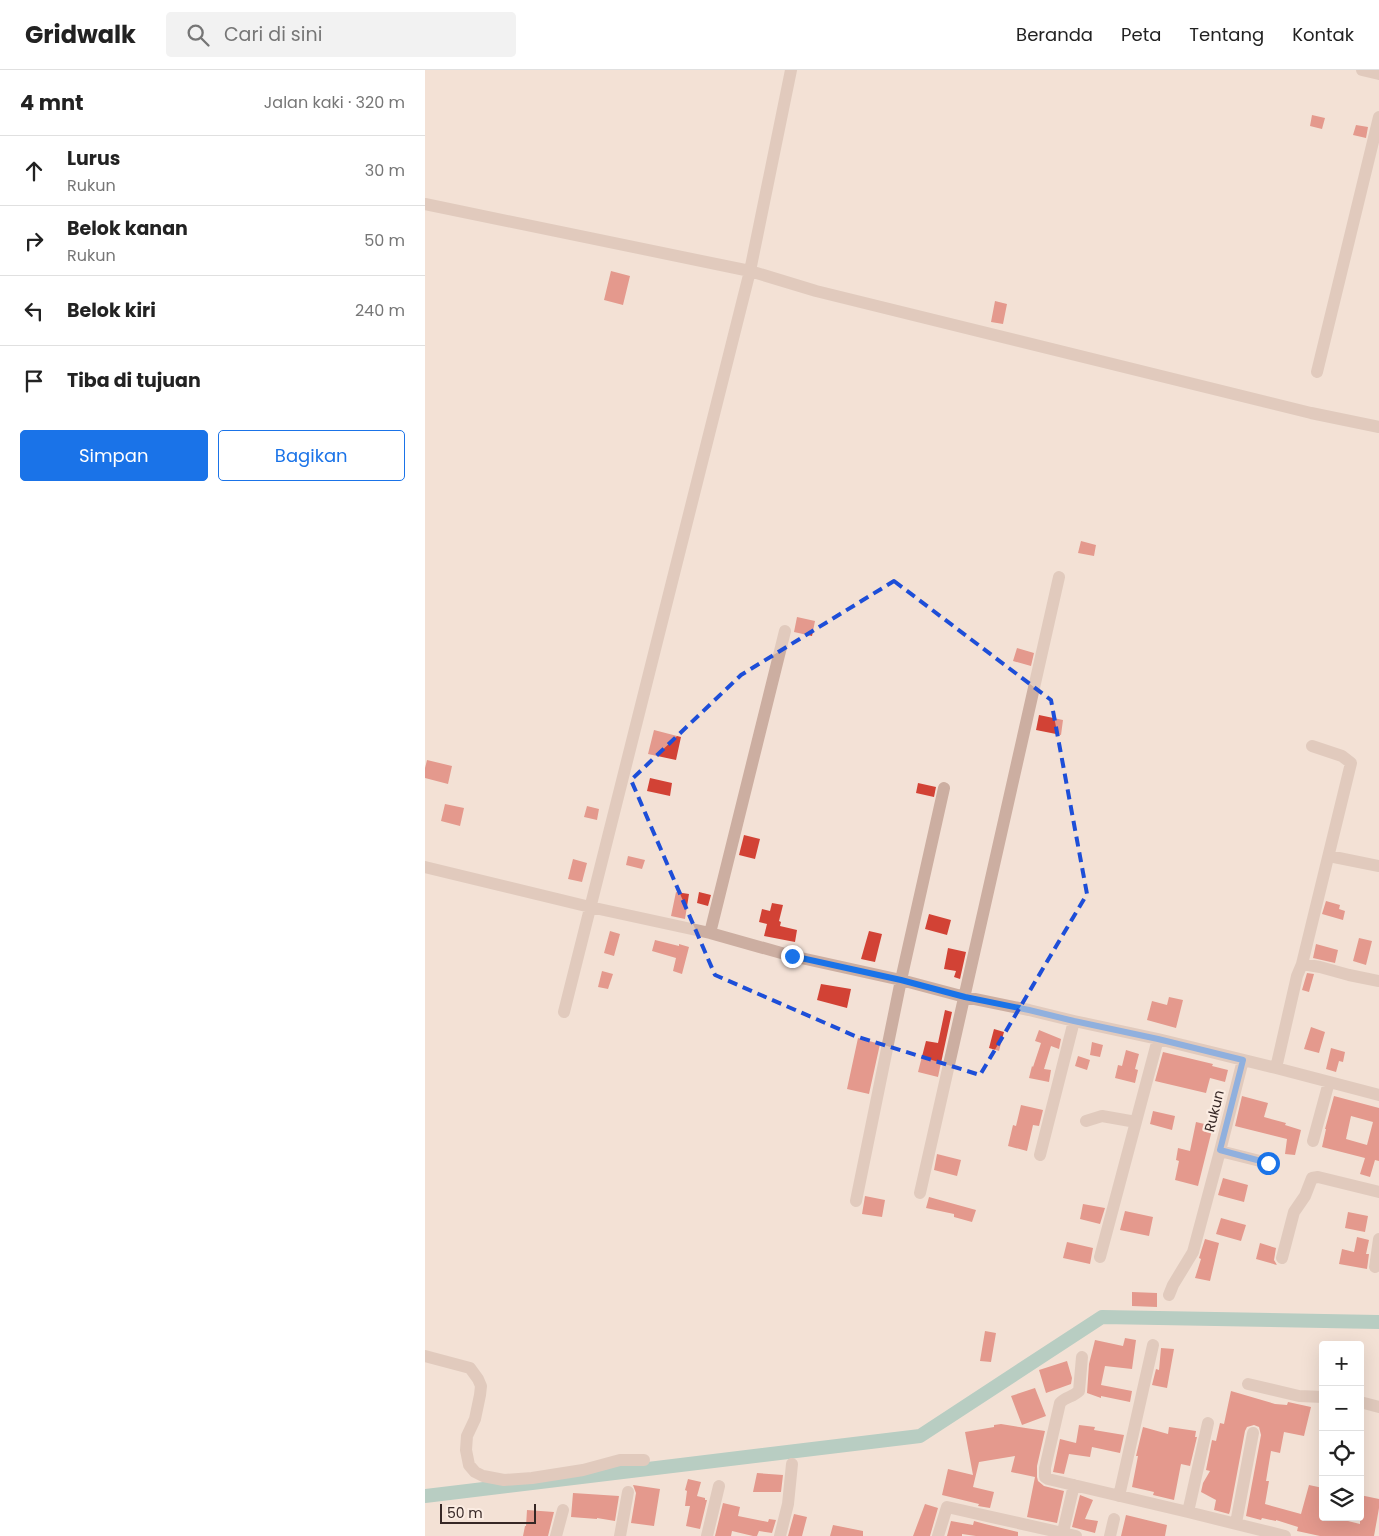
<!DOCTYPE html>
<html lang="id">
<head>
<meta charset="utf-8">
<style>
	body { margin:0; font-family:Poppins,sans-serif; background:#f2f2f2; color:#222 }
	.controls { position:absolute; right:15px; bottom:15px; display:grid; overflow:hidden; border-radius:5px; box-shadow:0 5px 20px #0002 }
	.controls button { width:45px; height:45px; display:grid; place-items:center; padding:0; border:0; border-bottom:1px solid #e0e0e0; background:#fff; color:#222; font:25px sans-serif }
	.scale { position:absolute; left:15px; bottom:12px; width:96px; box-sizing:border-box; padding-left:5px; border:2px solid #362725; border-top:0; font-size:14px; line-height:18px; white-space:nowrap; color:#362725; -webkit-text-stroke:4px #fbece2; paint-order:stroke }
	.stop { position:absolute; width:15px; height:15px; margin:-11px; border:4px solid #1a73e8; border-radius:50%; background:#fff }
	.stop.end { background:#1a73e8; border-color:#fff; box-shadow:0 1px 5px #0008 }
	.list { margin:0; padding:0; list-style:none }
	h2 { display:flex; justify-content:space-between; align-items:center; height:65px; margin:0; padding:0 20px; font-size:21px }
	h2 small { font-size:16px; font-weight:400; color:#767676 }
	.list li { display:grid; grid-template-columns:32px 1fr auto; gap:15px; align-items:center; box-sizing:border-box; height:70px; padding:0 20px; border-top:1px solid #e0e0e0 }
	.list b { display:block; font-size:19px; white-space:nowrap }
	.list p { margin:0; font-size:16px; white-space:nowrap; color:#767676 }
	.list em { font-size:16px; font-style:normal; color:#767676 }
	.actions { display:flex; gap:10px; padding:15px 20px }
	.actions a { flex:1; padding:11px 0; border:1px solid #1a73e8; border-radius:5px; text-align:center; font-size:18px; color:#1a73e8 }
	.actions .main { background:#1a73e8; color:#fff }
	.icon { flex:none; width:28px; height:28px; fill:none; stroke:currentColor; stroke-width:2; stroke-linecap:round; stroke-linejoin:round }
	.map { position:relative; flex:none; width:954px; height:1466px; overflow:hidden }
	header { display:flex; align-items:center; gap:30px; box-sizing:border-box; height:70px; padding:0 25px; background:#fff; border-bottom:1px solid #e0e0e0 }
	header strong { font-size:24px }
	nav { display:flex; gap:28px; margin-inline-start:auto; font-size:18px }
	.search { width:350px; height:45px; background:#f2f2f2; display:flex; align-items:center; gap:12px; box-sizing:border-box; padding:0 18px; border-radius:5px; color:#767676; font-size:19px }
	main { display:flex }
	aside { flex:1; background:#fff }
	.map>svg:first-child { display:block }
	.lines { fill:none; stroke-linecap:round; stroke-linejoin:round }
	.canal { stroke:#72b3ab; stroke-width:14 }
	.building { fill:#d24235; fill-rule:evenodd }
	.minor { stroke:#ccaea1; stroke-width:12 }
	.route { stroke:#1a73e8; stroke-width:6 }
	.marked { fill:none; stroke:#1d4ed8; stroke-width:4; stroke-dasharray:10 6; stroke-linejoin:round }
	.labels { text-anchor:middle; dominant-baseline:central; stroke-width:4.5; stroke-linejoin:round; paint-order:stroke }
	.street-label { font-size:14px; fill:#362725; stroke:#fbece2 }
</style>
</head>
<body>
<header>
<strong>Gridwalk</strong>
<div class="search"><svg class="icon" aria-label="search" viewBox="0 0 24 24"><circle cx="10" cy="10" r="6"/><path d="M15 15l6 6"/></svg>Cari di sini</div>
<nav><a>Beranda</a><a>Peta</a><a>Tentang</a><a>Kontak</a></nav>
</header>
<main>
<aside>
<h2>4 mnt<small>Jalan kaki · 320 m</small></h2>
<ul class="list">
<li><svg class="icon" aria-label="ahead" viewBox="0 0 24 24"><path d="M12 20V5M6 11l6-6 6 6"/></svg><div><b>Lurus</b><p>Rukun</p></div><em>30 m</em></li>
<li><svg class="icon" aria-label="right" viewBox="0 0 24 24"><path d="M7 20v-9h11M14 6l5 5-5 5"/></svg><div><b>Belok kanan</b><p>Rukun</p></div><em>50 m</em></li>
<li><svg class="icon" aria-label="left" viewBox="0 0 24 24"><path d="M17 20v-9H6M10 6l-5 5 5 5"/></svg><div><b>Belok kiri</b></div><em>240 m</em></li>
<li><svg class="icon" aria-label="arrive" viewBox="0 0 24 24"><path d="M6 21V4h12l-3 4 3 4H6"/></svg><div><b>Tiba di tujuan</b></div></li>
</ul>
<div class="actions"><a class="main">Simpan</a><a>Bagikan</a></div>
</aside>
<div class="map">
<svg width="954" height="1466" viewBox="0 0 954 1466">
	<rect width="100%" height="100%" fill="#f3e1d6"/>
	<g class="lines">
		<path class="canal" d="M0 1426 495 1366 677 1247 954 1252"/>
	</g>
	<path class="building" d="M887 45 900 48 897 59 885 56Z
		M931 55 943 57 941 68 928 65Z
		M186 201 205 206 198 235 179 230Z
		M570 231 582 234 578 254 566 252Z
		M656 471 671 475 669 486 653 483Z
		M372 547 390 551 387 566 369 562Z
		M592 578 609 583 606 596 588 591Z
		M614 645 638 650 636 665 611 660Z
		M229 660 256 667 251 690 223 684Z
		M2 690 27 696 23 714 0 708V698Z
		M225 708 247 713 245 726 222 721Z
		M493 713 511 717 509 727 491 723Z
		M20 734 39 738 35 756 16 751Z
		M162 736 174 739 172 750 159 747Z
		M319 765 335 769 330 789 314 785Z
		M203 786 220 790 217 799 201 795Z
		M148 789 162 793 157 812 143 809Z
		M251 822 264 824 260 849 246 846Z
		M274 822 286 825 283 836 272 833Z
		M901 831 915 835 914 839 920 841 918 850 897 844Z
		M347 833 358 835 354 851 356 852 355 856 372 860 370 872 339 866 342 854 334 852 337 839 345 841Z
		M504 844 526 850 522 865 500 859Z
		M185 861 195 864 189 886 179 883Z
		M444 861 457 864 450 892 436 889Z
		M934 868 947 871 941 895 928 891Z
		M230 870 254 876V874L264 877 257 904 248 901 251 888 227 881Z
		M891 874 913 880 910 893 888 888Z
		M523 878 541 882 535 909 529 907 531 901 519 899Z
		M177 901 188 904 183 919 173 917Z
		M882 903 889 904 884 922 877 920Z
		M396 914 426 919 422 938 392 930Z
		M744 927 758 930 751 958 722 950 727 931 742 935Z
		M520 940 527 942 513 1007 493 1002 501 971 513 973Z
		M886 957 900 962 894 983 879 979Z
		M569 959 579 962 574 981 564 978Z
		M614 960 636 969 634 979 626 976 619 999 626 1000 624 1012 604 1008 607 996 608 997 616 973 610 971Z
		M433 968 455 974 444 1024 422 1019Z
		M667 972 678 975 675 987 665 985Z
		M906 978 920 982 918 992 914 991 911 1002 901 999Z
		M701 980 714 984 710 999 713 1000 710 1013 690 1008 693 995 697 996Z
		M738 982 788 994 787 996 803 1000 800 1012 785 1008 781 1023 730 1011Z
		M653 986 665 990 662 1000 650 996Z
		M817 1026 843 1033 839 1047 861 1053 860 1055 876 1060 870 1085 860 1084 862 1069 810 1056Z
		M909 1026 954 1038V1091L950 1090 945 1107 935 1104 940 1088 897 1077 901 1059H900ZM926 1046 948 1052 942 1075 921 1069Z
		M596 1035 618 1040 614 1056 608 1055 602 1081 583 1076 588 1055 591 1056Z
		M728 1041 750 1046 747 1060 725 1054Z
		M771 1052 788 1056 773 1116 750 1110 754 1091 751 1090 753 1078 765 1081Z
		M512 1084 536 1090 532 1106 509 1100Z
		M798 1108 823 1115 819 1132 793 1125Z
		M440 1126 460 1130 457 1147 437 1144Z
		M504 1127 551 1140 547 1152 529 1147V1144L501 1138Z
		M658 1134 680 1138 675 1154 655 1149Z
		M700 1141 728 1147 724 1166 695 1160Z
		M923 1142 943 1146 940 1162 920 1158Z
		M796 1148 821 1155 816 1171 791 1164Z
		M932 1167 944 1170 941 1184H944L942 1199 914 1194 917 1179 929 1182Z
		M780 1169 794 1173 785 1211 770 1208 776 1189 774 1188Z
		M642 1172 668 1178 665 1194 638 1188Z
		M835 1173 851 1178 849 1190 852 1195 831 1189Z
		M707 1222 732 1223V1237L707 1236Z
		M560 1261 571 1263 566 1292 555 1291Z
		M700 1268 711 1270 707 1299 680 1296 676 1315 707 1321 705 1332 676 1326V1328L662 1323 664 1294 670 1270 698 1276Z
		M736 1278 749 1279 742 1318 727 1315 731 1299 734 1300Z
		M642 1291 647 1308 646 1314 621 1323 614 1300Z
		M610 1318 621 1346 597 1355 586 1326Z
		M806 1321 850 1334 862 1335 863 1332 886 1337 879 1366 859 1362 855 1383 846 1381 841 1411H844L840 1434 876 1444 884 1415 898 1418V1447H911V1448L935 1454V1425L954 1429V1438L949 1466H895L872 1461 873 1457 851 1450V1451L837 1448 836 1450 821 1446 836 1365 834 1357 829 1355 822 1357 820 1361 805 1441 804 1444 789 1440 791 1430 776 1422 778 1413 785 1401 781 1400 787 1370 791 1371 795 1353 799 1354Z
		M576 1354 620 1361 612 1396V1407L613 1411 619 1416 639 1421 632 1453 602 1447 610 1407 586 1402 590 1386 554 1392 548 1417 569 1422 565 1438 553 1436 554 1434 517 1425 523 1399 548 1405 540 1362 569 1357V1355Z
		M654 1355 670 1357 669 1360 699 1365 695 1383 667 1377 665 1387 644 1384 639 1404 628 1402 635 1369 651 1373Z
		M718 1357 743 1364 744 1357 771 1361 770 1367H772L765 1396 756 1394 749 1430 728 1425 729 1422 707 1417 713 1386H711Z
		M332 1403 358 1405 356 1422H328Z
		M263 1409 276 1412 272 1426 280 1428V1430H282L275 1459 261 1456 265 1436H260L262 1421 260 1420Z
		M208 1415 235 1419 229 1456 206 1453 211 1423Z
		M148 1423 194 1426 190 1451 172 1448V1449L146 1447Z
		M655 1425 668 1430 660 1449 673 1451 670 1463 647 1457Z
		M298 1433 315 1437 313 1446 343 1452 344 1449 351 1450 347 1463 334 1461 332 1466H328L307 1461 306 1466H290Z
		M500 1434 513 1438 505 1466H488Z
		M102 1440 129 1442 123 1466H98L100 1456H101Z
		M369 1444 382 1447 377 1466H363Z
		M701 1445 742 1455 740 1466H696Z
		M526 1451 548 1455 549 1451 560 1454 593 1462V1466H551L537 1464V1466H522Z
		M408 1455 438 1461V1466H405Z"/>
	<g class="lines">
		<path class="minor" d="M937 0 954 4
			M0 134 325 201 391 221 886 343 954 357
			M892 302 954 47
			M904 786 954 796
			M0 797 165 837 285 863 367 886 476 910 540 927 604 940 649 951 733 969 851 998 954 1025
			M285 863 360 561
			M877 894 926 693 917 686 887 676
			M139 942 325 201 366 0
			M818 990 795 1081 843 1093
			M851 998 872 906 877 894 895 897 924 905 954 911
			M661 1051 677 1046 711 1052
			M888 1071 904 1012
			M615 1085 649 951
			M495 1123 634 507
			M431 1131 476 910 519 718
			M675 1187 733 969
			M857 1188 869 1142 880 1126 887 1108 893 1107 954 1122
			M950 1197 954 1169
			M744 1225 748 1215 768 1182 795 1081
			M0 1286 45 1298 53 1309 56 1316 55 1325 50 1349 42 1366 41 1380 44 1395 50 1402 58 1406 79 1410 107 1408 158 1400 195 1390H219
			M657 1287 654 1321C648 1327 640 1327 635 1333L620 1398V1407L623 1409 763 1442 860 1466
			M823 1314 874 1326 898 1327
			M935 1332 954 1337
			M694 1426 728 1275
			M763 1442 783 1353
			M811 1453 828 1363
			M131 1466 138 1440
			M195 1466 203 1422
			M282 1466 294 1416
			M355 1466 363 1434 367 1394
			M513 1466 522 1437 651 1466
			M637 1466 649 1415
			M685 1466 689 1449"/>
	</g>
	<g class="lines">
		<path class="route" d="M367 886 476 910 540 927 604 940 649 951 733 969 818 990 795 1080 843 1093"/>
	</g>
	<path d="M0 0H954V1466H0ZM469 511 626 630 662 824 555 1005 430 966 290 905 206 710 316 605Z" fill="#f3e1d6" fill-opacity=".55" fill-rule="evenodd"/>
	<path class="marked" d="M469 511 626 630 662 824 555 1005 430 966 290 905 206 710 316 605Z"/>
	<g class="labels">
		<g class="street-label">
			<text transform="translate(789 1041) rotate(-76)">Rukun</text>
		</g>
	</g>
</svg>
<div class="controls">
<button>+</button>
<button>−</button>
<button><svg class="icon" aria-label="locate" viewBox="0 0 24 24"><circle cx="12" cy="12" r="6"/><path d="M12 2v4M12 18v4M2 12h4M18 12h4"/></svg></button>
<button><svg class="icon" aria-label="layers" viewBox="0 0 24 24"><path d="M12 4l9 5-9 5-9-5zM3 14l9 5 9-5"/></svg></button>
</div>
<div class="scale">50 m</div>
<div class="stop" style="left:843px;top:1093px"></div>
<div class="stop end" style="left:367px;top:886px"></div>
</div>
</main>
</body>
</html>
